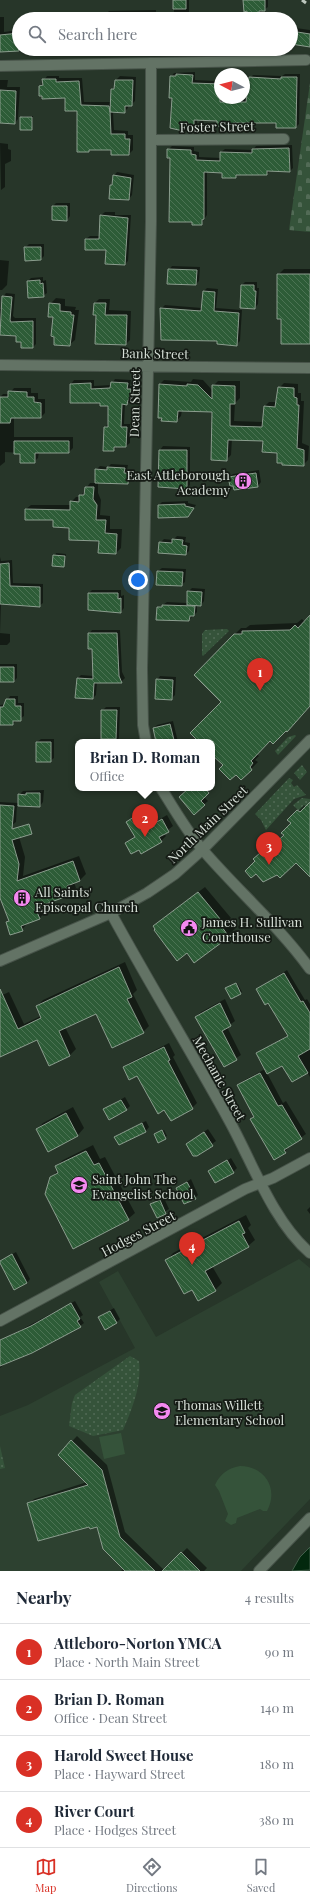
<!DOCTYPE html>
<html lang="en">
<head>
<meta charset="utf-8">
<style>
	body { margin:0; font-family:"Playfair Display",serif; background:#f2f2f3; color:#1f2937 }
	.compass { position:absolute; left:214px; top:68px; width:36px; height:36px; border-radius:50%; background:#fff; box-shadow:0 1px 3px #0004; rotate:277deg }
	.you { position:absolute; left:138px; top:580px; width:14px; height:14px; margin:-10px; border:3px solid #fff; border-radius:50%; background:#1a73e8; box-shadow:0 0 0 6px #1a73e833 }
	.badge { display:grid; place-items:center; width:26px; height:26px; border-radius:50%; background:#d93025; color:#fff; font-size:13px; font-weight:700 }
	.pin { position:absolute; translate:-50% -33px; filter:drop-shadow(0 1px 2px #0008) }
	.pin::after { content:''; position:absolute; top:21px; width:14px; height:12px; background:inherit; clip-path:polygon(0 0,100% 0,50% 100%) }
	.popup { position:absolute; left:75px; top:739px; width:140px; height:52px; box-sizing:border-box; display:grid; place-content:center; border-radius:8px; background:#fff; filter:drop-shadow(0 1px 3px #0005); font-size:13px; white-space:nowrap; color:#747a83 }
	.popup b { font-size:15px; color:#1f2937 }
	.popup::after { content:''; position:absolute; left:50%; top:100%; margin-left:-8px; border:8px solid transparent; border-top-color:#fff }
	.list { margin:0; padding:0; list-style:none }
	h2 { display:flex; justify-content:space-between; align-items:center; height:52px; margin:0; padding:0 16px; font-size:17px }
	h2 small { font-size:13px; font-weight:400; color:#747a83 }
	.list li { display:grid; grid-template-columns:26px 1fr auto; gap:12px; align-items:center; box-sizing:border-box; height:56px; padding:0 16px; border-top:1px solid #e0e1e3 }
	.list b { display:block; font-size:15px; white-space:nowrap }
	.list p { margin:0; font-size:13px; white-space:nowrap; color:#747a83 }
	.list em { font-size:13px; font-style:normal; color:#747a83 }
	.icon { flex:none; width:22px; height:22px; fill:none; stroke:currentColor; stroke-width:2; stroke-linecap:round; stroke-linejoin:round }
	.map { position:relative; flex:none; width:310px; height:1571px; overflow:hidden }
	.search { position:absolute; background:#fff; box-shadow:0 1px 3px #0004; left:12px; right:12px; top:12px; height:44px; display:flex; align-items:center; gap:10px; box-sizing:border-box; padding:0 14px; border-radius:22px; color:#747a83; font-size:15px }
	.sheet { height:276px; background:#fff }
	nav { display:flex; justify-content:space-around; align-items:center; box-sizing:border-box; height:56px; border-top:1px solid #e0e1e3; background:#fff; font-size:11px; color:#747a83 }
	nav a { display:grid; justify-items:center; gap:2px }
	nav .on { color:#d93025 }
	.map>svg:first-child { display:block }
	.built { fill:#2d4130 }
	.green { fill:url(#green-dots) }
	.cemetery { fill:url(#cemetery-stones) }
	.pitch { fill:#35533a }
	.water { fill:#03280e; stroke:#425f4a }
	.shadow { fill:#0007 }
	.building { fill:url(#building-back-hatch); stroke:#8b9d8e }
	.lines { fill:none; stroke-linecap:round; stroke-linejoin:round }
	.street-casing { stroke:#475349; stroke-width:12 }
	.secondary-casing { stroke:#475349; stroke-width:12 }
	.street { stroke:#637365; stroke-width:10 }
	.secondary { stroke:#637365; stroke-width:10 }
	.rail { stroke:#bdc7be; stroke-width:3; stroke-dasharray:5 5; stroke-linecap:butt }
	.labels { text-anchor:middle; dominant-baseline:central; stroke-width:3.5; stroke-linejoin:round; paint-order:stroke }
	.street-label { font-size:13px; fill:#d6dfd7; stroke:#151b15 }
	.poi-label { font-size:13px; fill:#d6dfd7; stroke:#151b15; text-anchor:start }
</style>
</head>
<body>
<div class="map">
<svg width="310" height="1571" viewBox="0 0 310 1571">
	<defs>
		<pattern id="green-dots" width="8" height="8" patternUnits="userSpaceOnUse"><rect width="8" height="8" fill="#35533a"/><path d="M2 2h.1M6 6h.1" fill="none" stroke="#526b56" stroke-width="1.8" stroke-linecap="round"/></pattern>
		<pattern id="cemetery-stones" width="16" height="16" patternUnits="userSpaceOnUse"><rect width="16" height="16" fill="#35533a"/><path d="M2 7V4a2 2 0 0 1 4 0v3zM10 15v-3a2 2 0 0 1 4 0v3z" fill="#526b56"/></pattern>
		<pattern id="building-back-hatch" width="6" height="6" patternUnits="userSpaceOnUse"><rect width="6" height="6" fill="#2d5c37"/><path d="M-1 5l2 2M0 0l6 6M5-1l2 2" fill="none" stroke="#4b7353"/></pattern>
	</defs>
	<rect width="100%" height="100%" fill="#273629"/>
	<path class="built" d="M299 1259 310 1268V1499L241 1571H0V1416L28 1405 135 1348 99 1282 118 1271 156 1337Z"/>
	<path class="green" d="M227 629 229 631 203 656 202 655V634L205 630Z
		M295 735 296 736 278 755 275 751 288 737Z
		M302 765 307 772 300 780 294 773Z
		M289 778 293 780 291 783 294 787 297 785 306 795 294 799 266 830 261 820 255 814Z
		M302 798 310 799V802L300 812 293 805Z
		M130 1356 139 1361C142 1385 132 1409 123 1430L93 1436 69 1426 72 1403 75 1395Z
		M0 1446 5 1468 0 1469Z"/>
	<path class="cemetery" d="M310 83V232L289 230Z"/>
	<path class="pitch" d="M121 1433 125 1454 104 1459 99 1437Z
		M240 1466C265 1466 279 1489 267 1511H263L260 1509 237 1518 236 1523 231 1525 225 1521 228 1514 219 1491 215 1485C220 1474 228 1468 240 1466Z"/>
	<path class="water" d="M310 1547V1570L292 1571 300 1557Z"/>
	<path class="shadow" d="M174 0H189V18L212 19H174Z
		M243 0H268V7L258 14 248 10Z
		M156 10V19H169H105V15L109 11Z
		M65 12 82 13 81 19H62V16Z
		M0 17H4V32L19 30V49H30L0 51Z
		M291 24H296V28L310 30V46L295 44 291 48Z
		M195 72V80L217 81 220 75V98L229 99H247L250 78 253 75 282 76 285 74H300L299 124 296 127 277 122H235L232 125 218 120 197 119V125L193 128 173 97 171 77 174 73Z
		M47 76H59V78H82L84 102H111L112 89 116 86V80L120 76 136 77 135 101 131 105H128V108L124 112H113L114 130 128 131V135H133V150L129 154 112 149H91L89 151 78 110 66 97 40 86Z
		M0 80H8L7 87H20L18 119 15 123 0 122Z
		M23 116H33L32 129 21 118Z
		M0 143 8 144V149L11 150V161L5 164V187L1 190Z
		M292 145 293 168 290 171 271 170 267 174H238L235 177 223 172 207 171V215L201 224 168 150 172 146 194 147V151L199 152V157L221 158V152L225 149 253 150 256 146Z
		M117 172 134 175 132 195 129 199 111 185 113 182 114 176Z
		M56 203H70V216L67 220 53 206Z
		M105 212H115V215H131L128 261 125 264 107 249 86 239 90 236H100L101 215Z
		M29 244H44V256L41 259 25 248Z
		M0 260 9 261 7 285 2 290H0Z
		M172 266 200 267 199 281 196 284 169 270Z
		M284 269H310V343L282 318 278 275Z
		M43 277V281L46 280 47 293 43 296 28 281 31 278Z
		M245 282H257V288H259L258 304 255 308 242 285Z
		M207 288 218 289 216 308 242 310 240 341 236 345 218 340 161 309 165 305 202 308 204 291Z
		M6 293 15 294 13 316 15 318H36V344L33 347 22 341 17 335 0 334V309H2L3 297Z
		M56 298 65 299V306L76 307 75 310H79L75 340 69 345 54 316 50 304Z
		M99 299H110L109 310 131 311 130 340 126 344 95 303Z
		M115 379 131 380 130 386H134V396L127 404H125L124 424H130V443L126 446H117L114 450 105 427 108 424 109 405 71 384 74 380H94V386L111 385Z
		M193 379 203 380 213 391V386L218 381H240V398L235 403 234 421 264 422 265 406 269 402H277L279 388 284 383 298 384V393H301V401H304L302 443 309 446 308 460 303 465 278 452 264 440 232 439 231 455 226 460 213 411 182 410 181 416 176 421 160 384 164 380 191 382Z
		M14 388H31V393H38V399H45V413L41 417H14V437H73V448L69 452H39L38 458 34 462 21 453 5 452V462L0 466V397L3 394H9Z
		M163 446 190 447V485L187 488 159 487 160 450Z
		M111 464 128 465 127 470H132L131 480 128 483 98 482V493L101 500 100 515 110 516V529H122L121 548 116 553 100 541 54 519 26 509 31 505H71V502L76 497H80L90 483H96V470L100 466 108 467Z
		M259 470 261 482 258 486 229 477 233 474Z
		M188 501V503L196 505 188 516 159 505 162 502Z
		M177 536 186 537 185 542 190 543 189 551 186 554 160 543 164 539 173 540Z
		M56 553 66 554 63 566 53 565Z
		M0 557 1 561 12 560 13 583 43 584V603L39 606 1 603 0 633 10 634V642L7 645H0Z
		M162 568 186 569 185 582 181 585 157 584 158 571Z
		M192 588 205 589 204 601 201 605H197V612L189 620 158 608 167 602 188 603V592Z
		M92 590H121V596L124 595V608L121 612 89 593Z
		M310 616V706L286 729 270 740 256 754 259 756 255 760 258 762 241 779 212 753V742H201L222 702 195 675 241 628H246L250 625 297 623 302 619 305 622Z
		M92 630H120L122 672 125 678 121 682H97L96 695 93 698 78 678 81 675 94 676 93 648 89 634Z
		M0 664H17V678L14 681H0Z
		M160 676 176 677 175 695 171 699 157 680Z
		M10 696H18V703H24V716L12 724H0V705L5 704Z
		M106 707H120L119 738 116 741H102V711Z
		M173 721 178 742H158L154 728 157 725Z
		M41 739H54V758L50 761 37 742Z
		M189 788 212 789 204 797 208 801 194 813Z
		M44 790 43 802 40 806 17 805 16 822 12 825 0 824V802L19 803V795L23 791Z
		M310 803V871L296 862 277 873 246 871 273 842 275 844 285 835 292 823 289 820 304 805 306 807Z
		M145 809 153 823 167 815 173 826 164 833 166 836 161 841 139 848 126 843 135 836 127 822Z
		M17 830 25 857 23 876 79 856 86 874 79 881 74 882 76 888 70 894 53 900 44 908 45 912 39 919 28 922 22 930 7 923 9 920 0 895V837Z
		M205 887 231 918 228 921 235 929 194 962 161 920Z
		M125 962 137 990 133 994 149 1026 143 1032 96 1013 65 1027 76 1049 70 1055 49 1064 38 1039 0 1056V996L9 992 24 1024 41 1016 37 1006 43 1000Z
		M287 970 305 1000 307 999 310 1004V1077L307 1072 283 1065 267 1073 283 1103 286 1101 306 1134 289 1146 285 1152 274 1158 251 1119 255 1116 238 1085 243 1081 265 1069 257 1054 288 1035 268 1002 257 989Z
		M237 983 242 992 240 993 228 987Z
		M225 999 235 1021 227 1027 241 1055 224 1066 196 1017 201 1012Z
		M169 1043 175 1055 173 1057 197 1103 192 1108 124 1067 129 1063Z
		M125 1097 130 1106 126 1110 105 1109Z
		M73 1107 84 1128 78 1135 48 1150 37 1129 43 1123Z
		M146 1121 149 1127 146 1131 119 1144 116 1137 119 1134Z
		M208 1129 216 1141 197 1155 187 1144Z
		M164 1130 167 1136 158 1141 157 1133Z
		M93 1145 100 1159 105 1157 135 1213 128 1219 51 1178 58 1170 56 1166 63 1160Z
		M231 1158 237 1168 233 1172 210 1171Z
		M191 1179 198 1195 195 1198 177 1188Z
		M164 1198 169 1209 157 1217 152 1205Z
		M310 1207V1214L307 1210Z
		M246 1215 251 1225 248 1228 255 1240 248 1246 212 1266 222 1283 215 1290 192 1289 167 1260 173 1253Z
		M16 1252 30 1279 27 1283 0 1261Z
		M75 1301 83 1315 80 1317 84 1323 80 1326 6 1363 0 1368V1341Z
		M114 1308 120 1319 116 1323 99 1317Z
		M77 1436 107 1465 125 1532 164 1570 187 1548 207 1568 204 1571H121L124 1568 98 1526 90 1525 29 1504 34 1499 87 1482 59 1455Z"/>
	<path class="building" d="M173 0H186V9H173Z
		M243 0H265V11H259V15L247 16V11L244 12Z
		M291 31 310 34V47L291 44Z
		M19 33V51L0 52V35Z
		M176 74 193 75 192 83 220 84V102H246L249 77 281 79V77H297L296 128H276V123H233V126H217V121L194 120V129H186L183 131 170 128 172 98H169L170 76H176Z
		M42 79H56V82L79 81 81 105 109 106 110 112 111 89H114L115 80H133L132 106H125V113L110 112 111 134H125V139H130L129 155H111V150H89V152H77V111H65V98L42 99V96H39V86L43 85Z
		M0 90 16 91 15 124 0 123Z
		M20 117H32V130H20Z
		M289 148 290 172 267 171V175H236V178H222V173L204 172V219L202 220V225H192V222H169L170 158H167V149L191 150V154L196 155V160L220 161V152L252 153V149Z
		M113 175 131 178 129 200 109 199 110 185H112Z
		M52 206H67V221L52 220Z
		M100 215 128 218 125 265 105 264 106 250H85V239H99Z
		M24 247H41V260L25 261Z
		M168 269 197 270 196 285 167 284Z
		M277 274H310V344H281V319H277Z
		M40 280V284L43 283 44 297 28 298 27 281Z
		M241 285H254V291H256L255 309 240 308Z
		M203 291 215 292 214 311 239 313 237 346 217 344V341L161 340 160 308 201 311Z
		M2 296 12 297 10 320 11 322 33 321V348H21V342H16V336L0 335Z
		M49 303 60 304V311L71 312V315H74L70 346 54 345V337L51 336 53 317H48Z
		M94 303H106L105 315H127L126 345 95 344 96 315H93Z
		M111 382 128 383 127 389H131L130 400H128L127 405 122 404 121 427H127L126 447H114V451H103L104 427H108V406H100V403H70V384L91 383V389L110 388Z
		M159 384 187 386V384L198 385 212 399V385L235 386V404H230V426L262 427 264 406 275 407 278 387 294 388V397L297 398V405H299L297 448 304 450V466L282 465V463H277V453L262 452 263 441 228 440 227 461 211 460 212 412 178 411 177 422 161 421 162 418H158Z
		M8 391 27 392V397H34V402L41 403V418H11L10 423H0V397H8Z
		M14 441H69V453H35V463H20V454H14Z
		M159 450H187V489L158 487Z
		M107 467 125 468 124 473H129L128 484 95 483V469L107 470Z
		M256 473 258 487 234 490 233 486H230L228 477Z
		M85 487H94L93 499 97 505 96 520H106L105 533 117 534 116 554 98 553 99 541 69 540V528L53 527V520H25V509L70 510V501L79 502V495H84Z
		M185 504V506L194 508 188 517 158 518V505Z
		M172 539 183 540 182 545 187 546 186 555 158 553 159 542 172 543Z
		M53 555 65 556 64 567 52 566Z
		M9 563 10 586 40 587V607L0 604V564Z
		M157 571 183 572 182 586 156 585Z
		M187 591 202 592 201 606 187 605Z
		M88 593H118V599L121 598V613L88 610Z
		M162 605 195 606 194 616H190L189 621 156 620 157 607H162Z
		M310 615V706L287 732 286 731 273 744 270 741 251 761 253 763 250 767 252 770 241 780 236 775 230 780 219 769 223 765 212 755V742H199L190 733 221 702 194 675 234 634H242V631L290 630 295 625 298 628Z
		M88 633H117L119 676 122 683H94L93 699 75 698 77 678 93 679 92 649H88Z
		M0 667H14V682H0Z
		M156 679 173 680 172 700 155 699Z
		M6 699H15V706H21V721H13V725H0V707H3Z
		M101 710H117L116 739H101Z
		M170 724 174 740 156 742 153 728Z
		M36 742H51V762H36Z
		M189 788H205L209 793 201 801 205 805 194 815 179 797Z
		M26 793H40V807L18 806V794L26 795Z
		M310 802V877L296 863 280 878 277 875 263 882 256 874 251 878 245 871 255 861 253 859 267 847 269 849 284 835 281 833 291 823 287 820 297 810 300 812Z
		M0 805 14 806 12 829 29 824 32 834 12 840 19 864 17 881 73 861 80 881 67 886 70 895 46 904 47 908 37 912 40 919 21 926 23 931 10 935 6 922 9 921 0 898Z
		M140 813 148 827 162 819 169 832 159 837 162 842 141 854 139 850 131 854 125 843 135 837 126 822Z
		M198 892 225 925 222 927 229 937 194 963 187 953 177 961 154 930 155 929 153 926Z
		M119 967 132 997 127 999 144 1033 112 1048 96 1014 59 1031 70 1056 49 1066 37 1040 0 1057V989L18 1029 41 1018 36 1006Z
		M284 973 301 1002 303 1001 310 1013V1049L298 1056 308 1073 292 1082 282 1066 267 1074 256 1053 288 1036 268 1003 265 1005 256 989Z
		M236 983 241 994 231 999 225 988Z
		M220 1003 231 1026 222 1031 237 1060 224 1067 195 1017Z
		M164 1047 170 1060 168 1061 193 1109 171 1121 164 1110 158 1114 137 1076 129 1080 123 1067Z
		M260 1073 278 1106 282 1105 302 1139 284 1150 286 1153 274 1160 250 1119 254 1117 237 1085Z
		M121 1100 127 1110 109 1120 103 1109Z
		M66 1113 78 1136 48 1152 36 1129Z
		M142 1123 146 1132 119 1145 114 1137Z
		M162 1130 166 1139 158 1143 154 1134Z
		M204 1132 213 1146 197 1156H193L186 1144Z
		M86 1151 94 1165 99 1163 129 1220 73 1249 45 1194 50 1177 58 1173 55 1166Z
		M227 1160 234 1173 215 1183 208 1171Z
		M187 1182 196 1199 184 1204 176 1188Z
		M160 1200 166 1214 157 1218 150 1204Z
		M239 1221 245 1233 242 1234 249 1247 205 1271 216 1291 198 1301 192 1290 184 1294 165 1260Z
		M12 1254 27 1283 14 1290 0 1263V1261Z
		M71 1303 80 1319 77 1321 81 1327 32 1353 0 1366V1340L31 1326Z
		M110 1311 117 1323 105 1330 98 1317Z
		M71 1440 102 1470 120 1537 155 1571H125L103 1549 97 1527 90 1529 89 1527 38 1541 27 1503 88 1485 58 1455Z
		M181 1552 200 1571H162Z"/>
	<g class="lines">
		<defs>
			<path id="street" d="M0 66 306 60
				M151 140 284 139
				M0 365 310 368
				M146 742 143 725 142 669 151 221V63
				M161 788C174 809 186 830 202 849 237 890 278 925 310 969
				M111 913C149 983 191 1051 230 1122 253 1164 273 1221 310 1253
				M0 1321 245 1189 273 1178 310 1158
				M259 1571 310 1518"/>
			<path id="secondary" d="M0 961 111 913 147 893 175 874 203 849 310 740"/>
		</defs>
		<use href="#street" class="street-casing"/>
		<use href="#secondary" class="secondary-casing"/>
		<use href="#street" class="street"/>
		<use href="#secondary" class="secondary"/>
		<path class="rail" d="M302 0 310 6"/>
	</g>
	<defs>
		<symbol id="building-disc" viewBox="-11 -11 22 22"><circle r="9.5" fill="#f489f0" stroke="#151b15"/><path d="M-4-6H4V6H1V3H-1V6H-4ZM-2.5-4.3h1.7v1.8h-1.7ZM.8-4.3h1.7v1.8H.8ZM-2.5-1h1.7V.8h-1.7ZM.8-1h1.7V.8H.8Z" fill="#111"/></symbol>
		<symbol id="civic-disc" viewBox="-11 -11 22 22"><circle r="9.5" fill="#f489f0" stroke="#151b15"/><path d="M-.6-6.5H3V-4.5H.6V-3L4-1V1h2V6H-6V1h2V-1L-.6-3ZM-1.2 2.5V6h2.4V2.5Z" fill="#111"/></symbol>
		<symbol id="school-disc" viewBox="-11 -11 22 22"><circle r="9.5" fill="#f489f0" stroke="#151b15"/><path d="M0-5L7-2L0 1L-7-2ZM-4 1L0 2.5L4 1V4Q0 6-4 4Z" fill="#111"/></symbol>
	</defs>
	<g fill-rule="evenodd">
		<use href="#building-disc" x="233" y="471" width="20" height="20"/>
		<use href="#building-disc" x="12" y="888" width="20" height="20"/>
		<use href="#civic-disc" x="179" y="918" width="20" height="20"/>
		<use href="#school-disc" x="69" y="1175" width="20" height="20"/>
		<use href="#school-disc" x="152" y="1401" width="20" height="20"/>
	</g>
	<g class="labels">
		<g class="street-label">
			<text transform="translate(217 126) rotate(-1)">Foster Street</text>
			<text transform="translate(155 353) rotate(1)">Bank Street</text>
			<text transform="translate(134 403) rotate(-89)">Dean Street</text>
			<text transform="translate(207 824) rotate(-44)">North Main Street</text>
			<text transform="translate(220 1078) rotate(61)">Mechanic Street</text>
			<text transform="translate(138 1233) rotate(-28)">Hodges Street</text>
		</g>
		<g class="poi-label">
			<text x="230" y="474" text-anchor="end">East Attleborough<tspan x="230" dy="15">Academy</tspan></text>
			<text x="35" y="891">All Saints'<tspan x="35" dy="15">Episcopal Church</tspan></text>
			<text x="202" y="921">James H. Sullivan<tspan x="202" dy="15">Courthouse</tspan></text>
			<text x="92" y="1178">Saint John The<tspan x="92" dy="15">Evangelist School</tspan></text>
			<text x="175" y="1404">Thomas Willett<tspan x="175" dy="15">Elementary School</tspan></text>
		</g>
	</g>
</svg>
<svg class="compass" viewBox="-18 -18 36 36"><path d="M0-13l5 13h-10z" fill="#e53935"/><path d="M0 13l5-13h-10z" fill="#747a83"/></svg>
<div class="you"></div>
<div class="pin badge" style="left:260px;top:691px">1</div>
<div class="pin badge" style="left:145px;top:837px">2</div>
<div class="popup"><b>Brian D. Roman</b>Office</div>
<div class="pin badge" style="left:269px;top:865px">3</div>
<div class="pin badge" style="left:192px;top:1265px">4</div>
<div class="search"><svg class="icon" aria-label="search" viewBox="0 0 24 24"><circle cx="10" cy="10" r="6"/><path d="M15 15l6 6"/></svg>Search here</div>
</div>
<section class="sheet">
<h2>Nearby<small>4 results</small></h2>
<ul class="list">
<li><span class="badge">1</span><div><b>Attleboro-Norton YMCA</b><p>Place · North Main Street</p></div><em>90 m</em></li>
<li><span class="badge">2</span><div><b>Brian D. Roman</b><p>Office · Dean Street</p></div><em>140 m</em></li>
<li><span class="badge">3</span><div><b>Harold Sweet House</b><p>Place · Hayward Street</p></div><em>180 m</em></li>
<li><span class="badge">4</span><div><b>River Court</b><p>Place · Hodges Street</p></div><em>380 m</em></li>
</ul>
</section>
<nav>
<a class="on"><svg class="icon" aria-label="map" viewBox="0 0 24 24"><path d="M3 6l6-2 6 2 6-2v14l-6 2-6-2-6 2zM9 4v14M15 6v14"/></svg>Map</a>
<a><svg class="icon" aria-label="directions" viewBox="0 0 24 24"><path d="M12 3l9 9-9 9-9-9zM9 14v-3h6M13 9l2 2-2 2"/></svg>Directions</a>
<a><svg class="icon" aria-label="saved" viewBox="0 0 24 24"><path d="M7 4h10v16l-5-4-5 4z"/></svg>Saved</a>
</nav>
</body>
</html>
